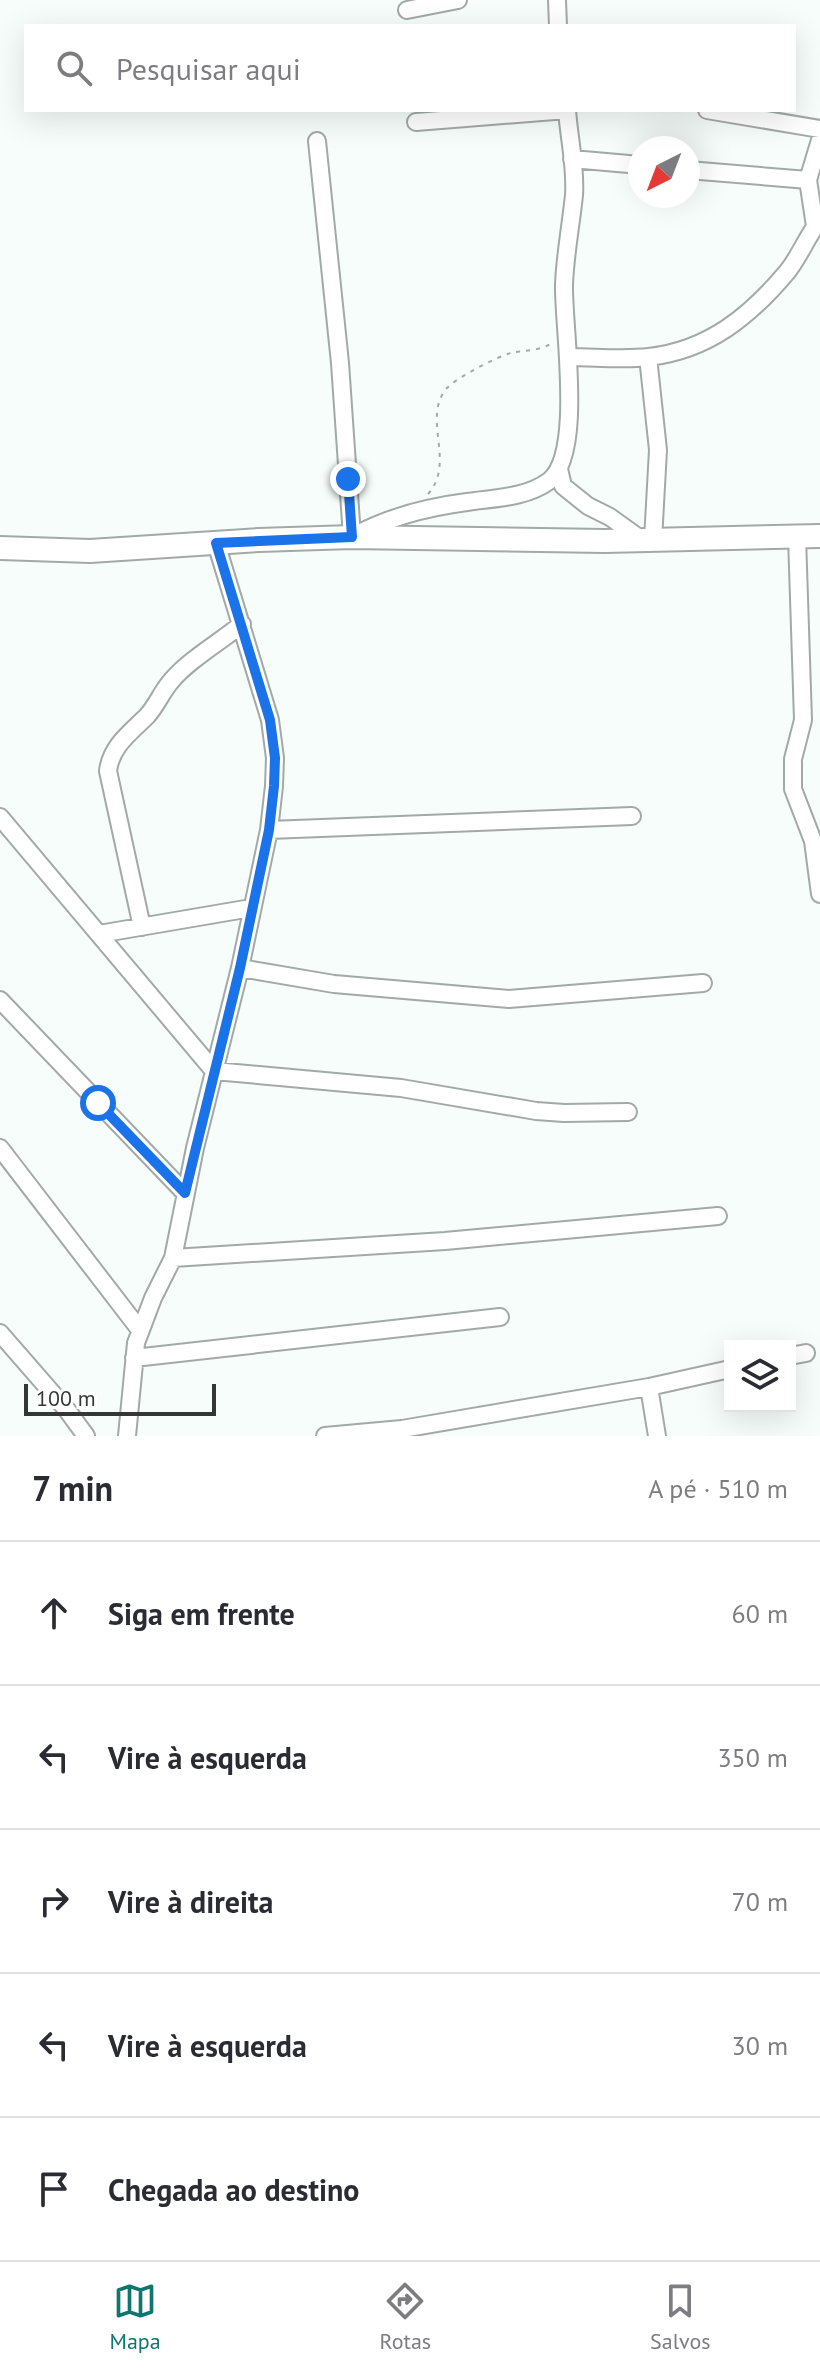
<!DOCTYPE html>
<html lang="pt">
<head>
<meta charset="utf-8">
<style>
	body { margin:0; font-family:"PT Sans",sans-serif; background:#f2f2f3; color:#2b2b33 }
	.controls { position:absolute; right:24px; bottom:24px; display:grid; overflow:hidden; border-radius:0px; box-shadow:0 8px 32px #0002 }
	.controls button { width:72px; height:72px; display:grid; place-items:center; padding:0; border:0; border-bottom:2px solid #e1e1e2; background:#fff; color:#2b2b33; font:40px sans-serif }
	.compass { position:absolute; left:628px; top:136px; width:72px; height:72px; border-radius:50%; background:#fff; box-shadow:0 8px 32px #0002; rotate:222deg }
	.scale { position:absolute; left:24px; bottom:20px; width:192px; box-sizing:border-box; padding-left:8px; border:4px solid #343736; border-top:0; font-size:22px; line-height:28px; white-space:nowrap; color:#343736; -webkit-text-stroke:6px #fff; paint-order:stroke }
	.stop { position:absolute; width:24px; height:24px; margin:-18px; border:6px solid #1a73e8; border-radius:50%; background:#fff }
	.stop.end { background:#1a73e8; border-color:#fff; box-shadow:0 2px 8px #0008 }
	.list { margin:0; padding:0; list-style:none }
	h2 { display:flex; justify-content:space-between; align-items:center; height:104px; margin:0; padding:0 32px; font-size:34px }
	h2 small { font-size:26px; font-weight:400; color:#7c7c81 }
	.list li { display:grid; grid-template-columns:52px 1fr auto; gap:24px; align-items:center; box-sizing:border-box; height:144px; padding:0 32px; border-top:2px solid #e1e1e2 }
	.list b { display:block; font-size:30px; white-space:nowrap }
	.list em { font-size:26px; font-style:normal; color:#7c7c81 }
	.icon { flex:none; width:44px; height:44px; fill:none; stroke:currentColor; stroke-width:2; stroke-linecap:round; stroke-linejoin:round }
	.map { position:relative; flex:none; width:820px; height:1436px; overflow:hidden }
	.search { position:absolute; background:#fff; box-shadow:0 8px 32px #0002; left:24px; right:24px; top:24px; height:88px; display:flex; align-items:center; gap:20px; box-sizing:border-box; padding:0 28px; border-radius:0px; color:#7c7c81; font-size:30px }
	.sheet { height:824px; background:#fff }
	nav { display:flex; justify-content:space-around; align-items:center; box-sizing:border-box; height:112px; border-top:2px solid #e1e1e2; background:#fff; font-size:22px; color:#7c7c81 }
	nav a { display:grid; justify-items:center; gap:4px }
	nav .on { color:#0f766e }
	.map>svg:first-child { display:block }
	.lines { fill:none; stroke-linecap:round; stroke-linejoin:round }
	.street-casing { stroke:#a2a9a7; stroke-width:20 }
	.secondary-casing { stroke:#a2a9a7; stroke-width:26 }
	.path { stroke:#a5aaa8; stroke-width:2; stroke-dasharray:4 6; stroke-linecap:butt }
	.street { stroke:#fff; stroke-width:16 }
	.secondary { stroke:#fff; stroke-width:22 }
	.route { stroke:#1a73e8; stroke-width:10 }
</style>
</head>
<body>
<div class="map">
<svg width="820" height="1436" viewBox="0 0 820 1436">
	<rect width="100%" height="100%" fill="#f6fdfb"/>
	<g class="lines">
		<defs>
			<path id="street" d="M557 0 558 26
				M407 10 458 0
				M707 110 820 129
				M416 122 567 110
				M317 141 340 363 352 537C386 518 428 507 467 502 494 498 526 498 549 481 584 454 563 326 564 285 565 255 571 225 574 195 576 167 569 138 567 110
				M572 159 640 165
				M688 170 808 180
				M815 226 808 180 820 140
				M569 357C595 357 623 360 649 357 709 350 750 316 787 272 800 256 807 236 820 220
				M648 357 658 450 653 540
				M559 469 563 486 588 506 610 517 642 540
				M797 537 803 720 793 759V789L813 841 820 894
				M0 817 214 1071 401 1088 536 1111 564 1113 628 1112
				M269 830 632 816
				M142 927 108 771C111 746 130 733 147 716 157 705 162 691 172 680 190 659 220 642 242 624
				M99 934 251 908
				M240 968 334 984 509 999 703 983
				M0 1000 185 1193
				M0 1148 140 1330
				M173 1258 445 1241 718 1216
				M0 1333 67 1410 86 1436
				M790 1356 806 1353
				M134 1358 500 1317
				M649 1387 730 1369
				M127 1436 136 1343 153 1298 173 1258 195 1148 240 968 269 830 274 786 275 758 270 720 216 543
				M325 1436 402 1429 649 1387 657 1436"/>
			<path id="secondary" d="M0 548 90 551 259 540 352 537 605 541 820 536"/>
		</defs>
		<use href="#street" class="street-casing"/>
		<use href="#secondary" class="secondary-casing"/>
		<path class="path" d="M428 494C456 463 422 419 446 389 454 379 498 356 511 353 523 350 541 351 552 343"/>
		<use href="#street" class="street"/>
		<use href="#secondary" class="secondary"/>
	</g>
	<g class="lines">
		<path class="route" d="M98 1103 185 1193 240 968 269 830 274 786 275 758 270 720 216 543 352 537 348 479"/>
	</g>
</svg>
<div class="controls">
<button><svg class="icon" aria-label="layers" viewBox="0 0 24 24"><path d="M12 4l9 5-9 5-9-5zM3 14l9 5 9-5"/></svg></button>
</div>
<svg class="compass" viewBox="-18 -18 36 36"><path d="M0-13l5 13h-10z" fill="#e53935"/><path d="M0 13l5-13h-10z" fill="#7c7c81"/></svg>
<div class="scale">100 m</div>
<div class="stop" style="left:98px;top:1103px"></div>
<div class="stop end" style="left:348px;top:479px"></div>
<div class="search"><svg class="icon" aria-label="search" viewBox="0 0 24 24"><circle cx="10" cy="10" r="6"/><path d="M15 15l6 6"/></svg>Pesquisar aqui</div>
</div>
<section class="sheet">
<h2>7 min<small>A pé · 510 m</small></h2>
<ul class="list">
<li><svg class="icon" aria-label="ahead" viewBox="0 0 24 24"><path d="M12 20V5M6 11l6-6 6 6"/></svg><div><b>Siga em frente</b></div><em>60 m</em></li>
<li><svg class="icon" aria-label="left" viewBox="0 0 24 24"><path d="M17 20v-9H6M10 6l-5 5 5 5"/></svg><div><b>Vire à esquerda</b></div><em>350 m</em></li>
<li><svg class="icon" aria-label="right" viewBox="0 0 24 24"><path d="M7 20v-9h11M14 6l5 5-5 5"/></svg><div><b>Vire à direita</b></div><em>70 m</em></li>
<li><svg class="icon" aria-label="left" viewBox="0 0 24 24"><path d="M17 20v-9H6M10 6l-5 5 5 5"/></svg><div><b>Vire à esquerda</b></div><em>30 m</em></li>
<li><svg class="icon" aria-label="arrive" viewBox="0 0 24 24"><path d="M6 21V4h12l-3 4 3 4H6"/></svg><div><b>Chegada ao destino</b></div></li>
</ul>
</section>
<nav>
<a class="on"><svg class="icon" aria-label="map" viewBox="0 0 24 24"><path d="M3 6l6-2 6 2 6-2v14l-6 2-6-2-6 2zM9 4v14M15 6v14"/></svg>Mapa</a>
<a><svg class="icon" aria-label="directions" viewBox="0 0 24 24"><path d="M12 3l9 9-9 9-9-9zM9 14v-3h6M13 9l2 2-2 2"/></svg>Rotas</a>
<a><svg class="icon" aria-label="saved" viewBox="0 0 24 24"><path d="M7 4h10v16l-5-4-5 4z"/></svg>Salvos</a>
</nav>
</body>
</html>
